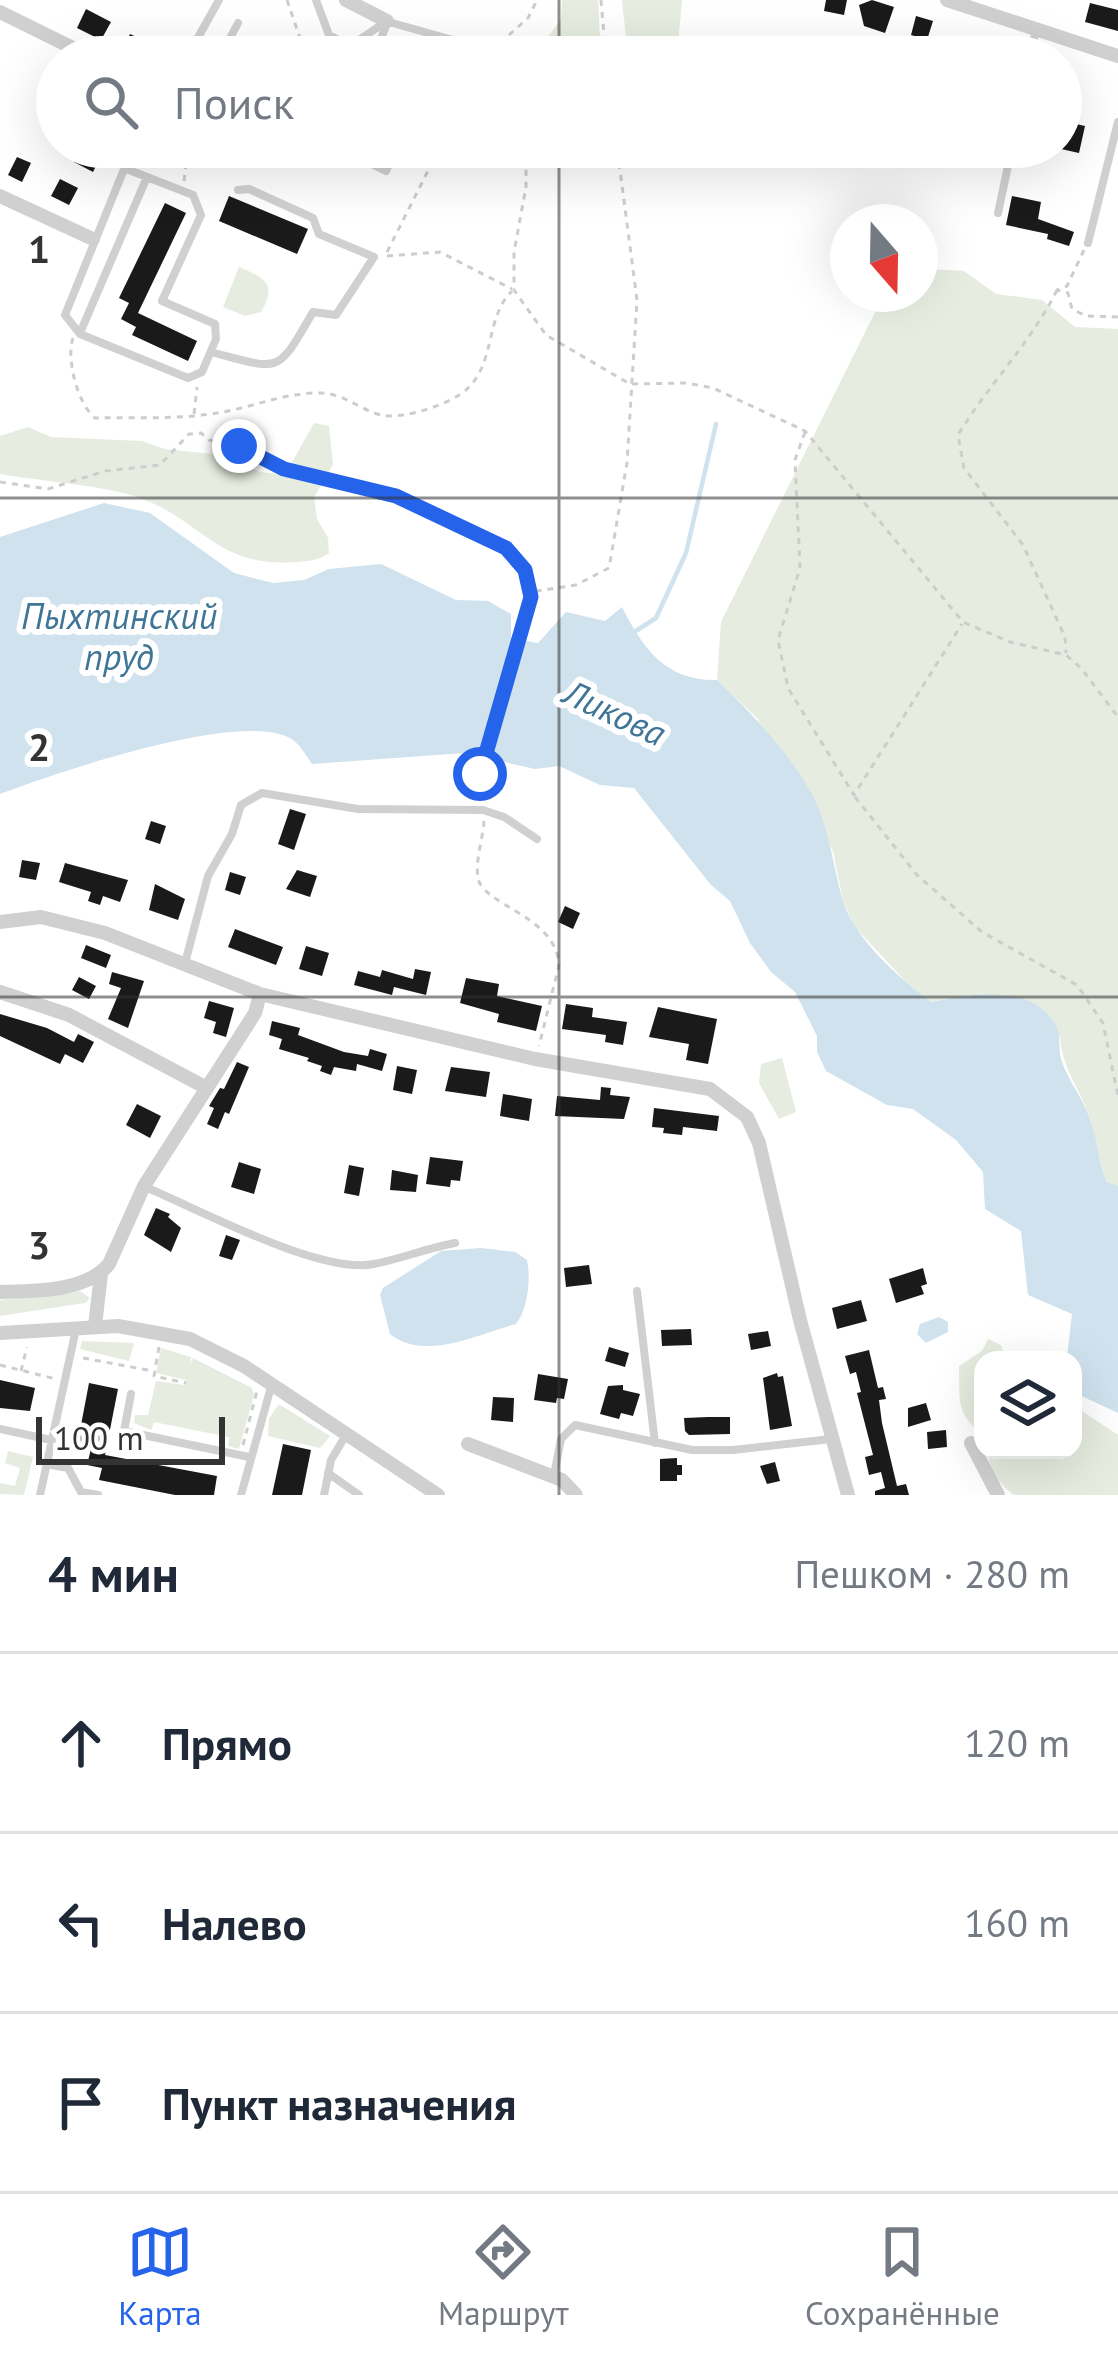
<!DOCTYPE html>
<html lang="ru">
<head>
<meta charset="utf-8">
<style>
	body { margin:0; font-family:"PT Sans",sans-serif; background:#f2f2f3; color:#1f2937 }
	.controls { position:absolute; right:36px; bottom:36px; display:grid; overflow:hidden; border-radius:24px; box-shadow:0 12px 48px #0002 }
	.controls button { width:108px; height:108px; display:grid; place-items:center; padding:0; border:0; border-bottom:3px solid #e0e1e3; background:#fff; color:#1f2937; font:60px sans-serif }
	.compass { position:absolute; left:830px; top:204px; width:108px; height:108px; border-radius:50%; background:#fff; box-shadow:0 12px 48px #0002; rotate:160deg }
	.scale { position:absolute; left:36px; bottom:30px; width:189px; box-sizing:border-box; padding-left:12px; border:6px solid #333; border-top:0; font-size:33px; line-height:42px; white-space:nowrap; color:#333; -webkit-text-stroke:9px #fff; paint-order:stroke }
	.stop { position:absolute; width:36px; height:36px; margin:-27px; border:9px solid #2563eb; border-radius:50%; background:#fff }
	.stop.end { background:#2563eb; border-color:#fff; box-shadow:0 3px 12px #0008 }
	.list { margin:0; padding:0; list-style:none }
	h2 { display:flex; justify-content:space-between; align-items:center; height:156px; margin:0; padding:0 48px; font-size:51px }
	h2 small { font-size:39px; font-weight:400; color:#747a83 }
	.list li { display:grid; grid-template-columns:78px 1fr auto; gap:36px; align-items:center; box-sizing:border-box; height:180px; padding:0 48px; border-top:3px solid #e0e1e3 }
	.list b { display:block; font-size:45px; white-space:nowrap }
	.list em { font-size:39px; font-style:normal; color:#747a83 }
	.icon { flex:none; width:66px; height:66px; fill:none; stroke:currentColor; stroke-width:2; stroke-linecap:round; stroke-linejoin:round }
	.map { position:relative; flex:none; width:1118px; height:1495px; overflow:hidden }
	.search { position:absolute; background:#fff; box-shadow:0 12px 48px #0002; left:36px; right:36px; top:36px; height:132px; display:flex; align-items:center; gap:30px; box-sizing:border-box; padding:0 42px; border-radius:66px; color:#747a83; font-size:45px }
	.sheet { height:696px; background:#fff }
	nav { display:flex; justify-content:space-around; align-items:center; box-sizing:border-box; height:168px; border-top:3px solid #e0e1e3; background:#fff; font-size:33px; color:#747a83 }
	nav a { display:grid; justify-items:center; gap:6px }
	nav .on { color:#2563eb }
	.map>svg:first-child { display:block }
	.green { fill:#e6ecdf }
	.water { fill:#cfe2ee }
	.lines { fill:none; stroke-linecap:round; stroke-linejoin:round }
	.stream { stroke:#cfe2ee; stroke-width:4.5 }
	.building { fill:#1a1a1a }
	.path { stroke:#cdcdcd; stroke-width:3; stroke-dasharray:6 6; stroke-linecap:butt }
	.service { stroke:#d0d0d0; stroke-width:8 }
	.minor { stroke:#d0d0d0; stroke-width:14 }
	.route { stroke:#2563eb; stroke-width:15 }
	.grid { fill:none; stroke:#333; stroke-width:3; stroke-opacity:0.55 }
	.labels { text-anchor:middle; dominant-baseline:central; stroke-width:12; stroke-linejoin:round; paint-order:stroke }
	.water-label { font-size:36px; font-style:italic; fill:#3f7597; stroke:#fff }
	.grid-label { font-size:39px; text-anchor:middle; font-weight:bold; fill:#333; stroke:#fff; stroke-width:12; stroke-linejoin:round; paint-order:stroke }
</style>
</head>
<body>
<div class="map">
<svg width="1118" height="1495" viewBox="0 0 1118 1495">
	<rect width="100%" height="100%" fill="#fff"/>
	<path class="green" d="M562 0H598L601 57H533L561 19Z
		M622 0H682L677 57H628Z
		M239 267C264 278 278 283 261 312L245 316 223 307Z
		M926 269 964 271 996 294 1042 300 1075 327 1118 329V1186L1107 1182C1096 1161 1097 1140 1090 1118 1080 1089 1062 1068 1060 1037L970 995 930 1002 906 982 855 927 843 901 833 851 757 718 717 680 721 622 884 294H920V272Z
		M314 423 329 426 333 465 314 497 317 519 328 538 329 553C318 561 308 561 295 562 216 568 202 519 137 497 101 485 39 481 0 474V436L28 427 51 437 142 441 165 449 221 455 260 472 285 475Z
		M782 1058 796 1112 779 1119 759 1083 761 1064Z
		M80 1291 90 1298 85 1303 0 1316V1300Z
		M988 1339 1001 1345 1006 1360H983V1436C955 1411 960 1402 959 1366L982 1351Z
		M82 1341 134 1343 129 1361 80 1349Z
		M161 1348 191 1357 190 1365 193 1358 252 1388 254 1395 239 1449 228 1446 229 1437 154 1422 151 1430 134 1423 135 1415H148L156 1381 185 1385 186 1380 156 1373Z
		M278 1405 282 1406 330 1436 320 1448 268 1436 269 1419Z
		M1073 1405 1118 1435V1495H1014C999 1484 988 1469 988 1450H1073Z
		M8 1451 33 1457 24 1495 0 1494V1483L15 1486 20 1468 5 1463Z"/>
	<path class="water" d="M104 503 150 513 234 573 273 583 304 580 329 569 381 564 456 600 488 601 511 614V638L538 643 566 612 605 621 622 607C643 649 666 681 717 680 751 712 801 765 819 809 830 838 834 868 842 898 854 939 898 977 931 1002 969 995 1028 982 1054 1022 1062 1035 1058 1047 1061 1059 1067 1079 1083 1098 1090 1119 1098 1141 1097 1161 1107 1182L1118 1186V1413L1073 1392V1360H1049L1067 1356 1072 1314 1028 1295 1021 1231 985 1209 983 1172 956 1140 913 1109 887 1105 826 1071 817 1052V1036L795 992 771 972 750 943 730 901 711 885 634 788 600 785 559 766 535 769 464 753 312 764C305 754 299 742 288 737 233 712 59 772 0 794V537Z
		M481 1248 515 1252 527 1260C531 1279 528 1309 516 1324 478 1334 424 1362 390 1334L380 1295 383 1288 441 1251Z
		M939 1317 948 1322V1332L926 1343 917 1334 920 1324Z"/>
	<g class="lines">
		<path class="stream" d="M631 634 656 618 686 553 716 424"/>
	</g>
	<path class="building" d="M826 0H847L844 15 824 11Z
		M872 0 894 7 885 33 864 26 859 5Z
		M1090 3 1118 10V31L1085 22Z
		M86 9 111 22 101 40 77 28Z
		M916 16 933 21 927 40 911 35Z
		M130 34 149 43 142 57 122 51Z
		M998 39 1020 45 1022 57H992Z
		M1063 121 1085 126 1079 153 1061 149Z
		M80 149 99 160 93 172 74 162Z
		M17 157 31 163 22 182 8 175Z
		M60 179 78 188 69 205 51 196Z
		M229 196 308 229 297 254 219 221Z
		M1012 196 1041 202 1038 219 1074 232 1069 246 1047 239 1048 234 1006 225Z
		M165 203 186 213 138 313 197 341 188 361 132 335 136 327 121 319 129 303 119 298Z
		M290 809 306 814 294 850 278 844Z
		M151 821 166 826 160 844 145 839Z
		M22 860 40 863 36 880 19 877Z
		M65 863 128 880 120 902 103 896 100 905 88 901 91 892 59 882Z
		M297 870 317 876 310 897 286 889Z
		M230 872 246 877 240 895 225 890Z
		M155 884 185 899 178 920 149 910Z
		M565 906 580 913 573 929 558 922Z
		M235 929 283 947 276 965 228 947Z
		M86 945 111 955 106 968 81 958Z
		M306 946 329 953 322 976 299 969Z
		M415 969 431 972 426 995 394 987 392 995 354 985 358 971 380 977 382 970 413 979Z
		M112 972 144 981 128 1028 108 1019 121 988 109 984Z
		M79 977 96 986 89 999 72 990Z
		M466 978 499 984 497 996 542 1006 536 1031 497 1022 499 1014 460 1003Z
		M209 1001 234 1008 226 1037 213 1033 216 1022 204 1018Z
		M566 1004 593 1008 592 1017 627 1022 623 1045 605 1042 606 1035 562 1029Z
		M658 1007 717 1019 708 1064 686 1060 689 1044 649 1037Z
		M0 1014 47 1028 74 1042 78 1034 94 1042 83 1063 65 1054 60 1064 0 1036Z
		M272 1021 300 1028 298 1035 344 1052 368 1056 370 1049 387 1054 382 1071 357 1064 356 1071 334 1067 331 1075 320 1071 322 1066 307 1061 309 1058 279 1049 282 1039 269 1035Z
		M237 1062 249 1067 229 1114 225 1112 218 1129 207 1124 214 1108 209 1106 220 1088 224 1089Z
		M397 1066 417 1070 412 1094 393 1090Z
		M451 1067 490 1072 486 1097 445 1091Z
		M601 1087 611 1088 610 1095 630 1097 624 1119 555 1116 557 1096 600 1100Z
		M503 1094 532 1099 529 1121 500 1116Z
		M137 1104 161 1116 150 1138 126 1125Z
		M654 1108 719 1116 717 1131 683 1127 682 1135 663 1133 664 1128 652 1127Z
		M430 1157 463 1161 460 1181 451 1180 450 1187 426 1184Z
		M239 1162 261 1169 254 1194 231 1187Z
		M349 1165 364 1168 359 1196 344 1193Z
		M392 1170 418 1175 416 1192 390 1190Z
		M156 1208 170 1214 168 1217 181 1228 171 1252 144 1235Z
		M226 1235 240 1240 232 1260 219 1256Z
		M589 1265 592 1284 566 1287 564 1268Z
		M923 1268 927 1284 921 1286 924 1294 896 1303 889 1279Z
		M861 1300 867 1321 837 1329 832 1308Z
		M691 1329 692 1345 662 1346 661 1330Z
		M768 1331 771 1346 751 1350 748 1334Z
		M609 1347 629 1353 625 1367 605 1361Z
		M869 1350 878 1388 883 1387 886 1399 879 1400 882 1423 897 1486 906 1484 909 1495H875V1491L885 1488 881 1472 869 1475 865 1457 873 1455 857 1393 861 1392 856 1372 850 1374 845 1356Z
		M777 1373 778 1377 783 1376 792 1426 770 1430 763 1378Z
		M538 1374 568 1379 564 1399 557 1398 556 1403 534 1400Z
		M0 1380 35 1388 30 1411 0 1408Z
		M89 1383 118 1389 105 1455 217 1476 214 1495H175L99 1480 102 1468 87 1465 91 1449 77 1446Z
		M623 1385V1390L640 1394 633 1416 621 1413 619 1419 600 1414 608 1386Z
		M493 1397 514 1398 513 1422 491 1420Z
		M926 1403 931 1420 908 1427V1408Z
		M708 1417H730V1434L689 1435 685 1431 684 1418Z
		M946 1430 947 1447 928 1449 927 1432Z
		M283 1444 311 1450 302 1495H272Z
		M677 1458V1465H682V1475H677V1481H660V1459Z
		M775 1462 780 1481 767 1484 760 1466Z"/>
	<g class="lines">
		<path class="path" d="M287 0 301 41
			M601 0 606 57
			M509 35 528 18 537 0
			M519 147 526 165V187L514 252V290L546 335 630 384 687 383 713 388 805 431 963 622 1010 642 1066 655 1081 668 1118 717
			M184 181 188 147
			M1084 250 1067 286 1057 290 1068 293 1072 309 1086 316 1118 317
			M387 252 440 147
			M387 256 440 252 512 289
			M1057 290C1031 343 988 385 958 435L964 468 1023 545 1065 637 1066 653
			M73 338C66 358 77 403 95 418 137 417 182 420 223 412 256 406 287 392 322 393 345 394 360 410 381 415 403 420 451 404 467 389 496 362 485 317 512 291
			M194 414 197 387
			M805 432 795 460 800 568 778 640 788 688 854 795 962 624
			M0 482 48 489 105 471 160 465 189 434 201 433 209 440 239 446 284 469 396 496 429 509 506 548 525 570 531 595
			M855 797 917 875 982 932 1077 985 1103 1023 1118 1096
			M482 799 483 758 531 597 537 591 576 585 609 568 627 463 637 300 617 147
			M484 821C483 838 475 861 478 878 483 906 556 915 559 965L539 1046
			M159 1347 154 1376 186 1383
			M83 1358 153 1371
			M0 1365 56 1379
			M21 1371 27 1347
			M243 1445 257 1391"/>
		<path class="service" d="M316 0 329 35 350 46 387 21
			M389 22 467 44 499 42
			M187 57 219 0
			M220 57 238 23
			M304 57 311 45 335 57
			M374 57 387 23
			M1030 57 1036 30
			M336 147 386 171 397 147
			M124 168 193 195 201 215 162 301 215 324 216 339 202 372 188 378 80 334 65 315 133 147
			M998 213 1012 147
			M1088 243 1118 122
			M80 333 147 177
			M211 352C281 370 276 376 313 312L336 315 374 257 319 234 313 218 249 189 238 190
			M185 963 208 876 232 834 241 805 262 793 358 809 483 810 504 817 537 839
			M145 1187C199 1209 320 1275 374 1264 401 1259 427 1248 455 1243
			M637 1291 655 1443
			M131 1394 124 1431 249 1457
			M0 1429 51 1440
			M46 1464 68 1468 81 1492 98 1495
			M328 1473 359 1495
			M554 1475 561 1439 575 1425 692 1450H733L831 1439
			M40 1495 76 1329
			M241 1495 271 1387
			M324 1495 331 1460 346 1435"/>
		<path class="minor" d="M346 0 387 21
			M947 0 1118 56
			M0 12 91 57
			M0 196 93 239
			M0 922 41 917 105 933 260 994 535 1059 710 1089 747 1117 759 1143 800 1320 848 1495
			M0 992 69 1015 205 1087
			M0 1292C34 1291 86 1292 109 1264L144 1186 255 1013 260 994
			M95 1326 101 1274
			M0 1333 118 1326 190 1339 244 1366 438 1495
			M971 1443 998 1495
			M468 1444 562 1480 576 1495"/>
	</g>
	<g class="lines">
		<path class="route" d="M239 446 284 469 396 496 506 548 525 570 531 597 480 774"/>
	</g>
	<path class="grid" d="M559 0V57M559 147V1495M0 498H1118M0 997H1118"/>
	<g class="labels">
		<g class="water-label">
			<text x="119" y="615">Пыхтинский<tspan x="119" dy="41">пруд</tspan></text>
			<text transform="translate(615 712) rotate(25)">Ликова</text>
		</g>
	</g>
	<g class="grid-label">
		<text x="39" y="263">1</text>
		<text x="39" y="761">2</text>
		<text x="39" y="1259">3</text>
	</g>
</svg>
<div class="controls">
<button><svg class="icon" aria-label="layers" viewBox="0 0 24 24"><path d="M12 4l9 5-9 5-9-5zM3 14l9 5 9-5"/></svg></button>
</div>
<svg class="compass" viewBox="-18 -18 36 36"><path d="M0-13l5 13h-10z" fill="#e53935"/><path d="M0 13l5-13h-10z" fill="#747a83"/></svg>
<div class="scale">100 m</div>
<div class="stop" style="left:480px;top:774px"></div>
<div class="stop end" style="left:239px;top:446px"></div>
<div class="search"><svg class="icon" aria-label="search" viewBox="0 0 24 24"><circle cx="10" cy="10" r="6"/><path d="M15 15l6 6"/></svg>Поиск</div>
</div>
<section class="sheet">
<h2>4 мин<small>Пешком · 280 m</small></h2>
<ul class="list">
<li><svg class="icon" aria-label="ahead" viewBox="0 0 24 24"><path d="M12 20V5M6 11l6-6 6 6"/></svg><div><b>Прямо</b></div><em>120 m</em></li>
<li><svg class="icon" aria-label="left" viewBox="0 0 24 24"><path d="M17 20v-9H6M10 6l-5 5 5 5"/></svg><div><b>Налево</b></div><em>160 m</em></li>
<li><svg class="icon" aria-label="arrive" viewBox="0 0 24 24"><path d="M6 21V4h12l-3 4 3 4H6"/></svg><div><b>Пункт назначения</b></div></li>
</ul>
</section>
<nav>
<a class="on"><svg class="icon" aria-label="map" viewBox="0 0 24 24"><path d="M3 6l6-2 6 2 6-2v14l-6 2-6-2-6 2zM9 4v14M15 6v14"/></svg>Карта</a>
<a><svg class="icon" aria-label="directions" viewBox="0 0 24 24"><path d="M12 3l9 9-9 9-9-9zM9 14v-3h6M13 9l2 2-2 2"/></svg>Маршрут</a>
<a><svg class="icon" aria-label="saved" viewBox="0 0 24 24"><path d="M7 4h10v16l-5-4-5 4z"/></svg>Сохранённые</a>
</nav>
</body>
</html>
